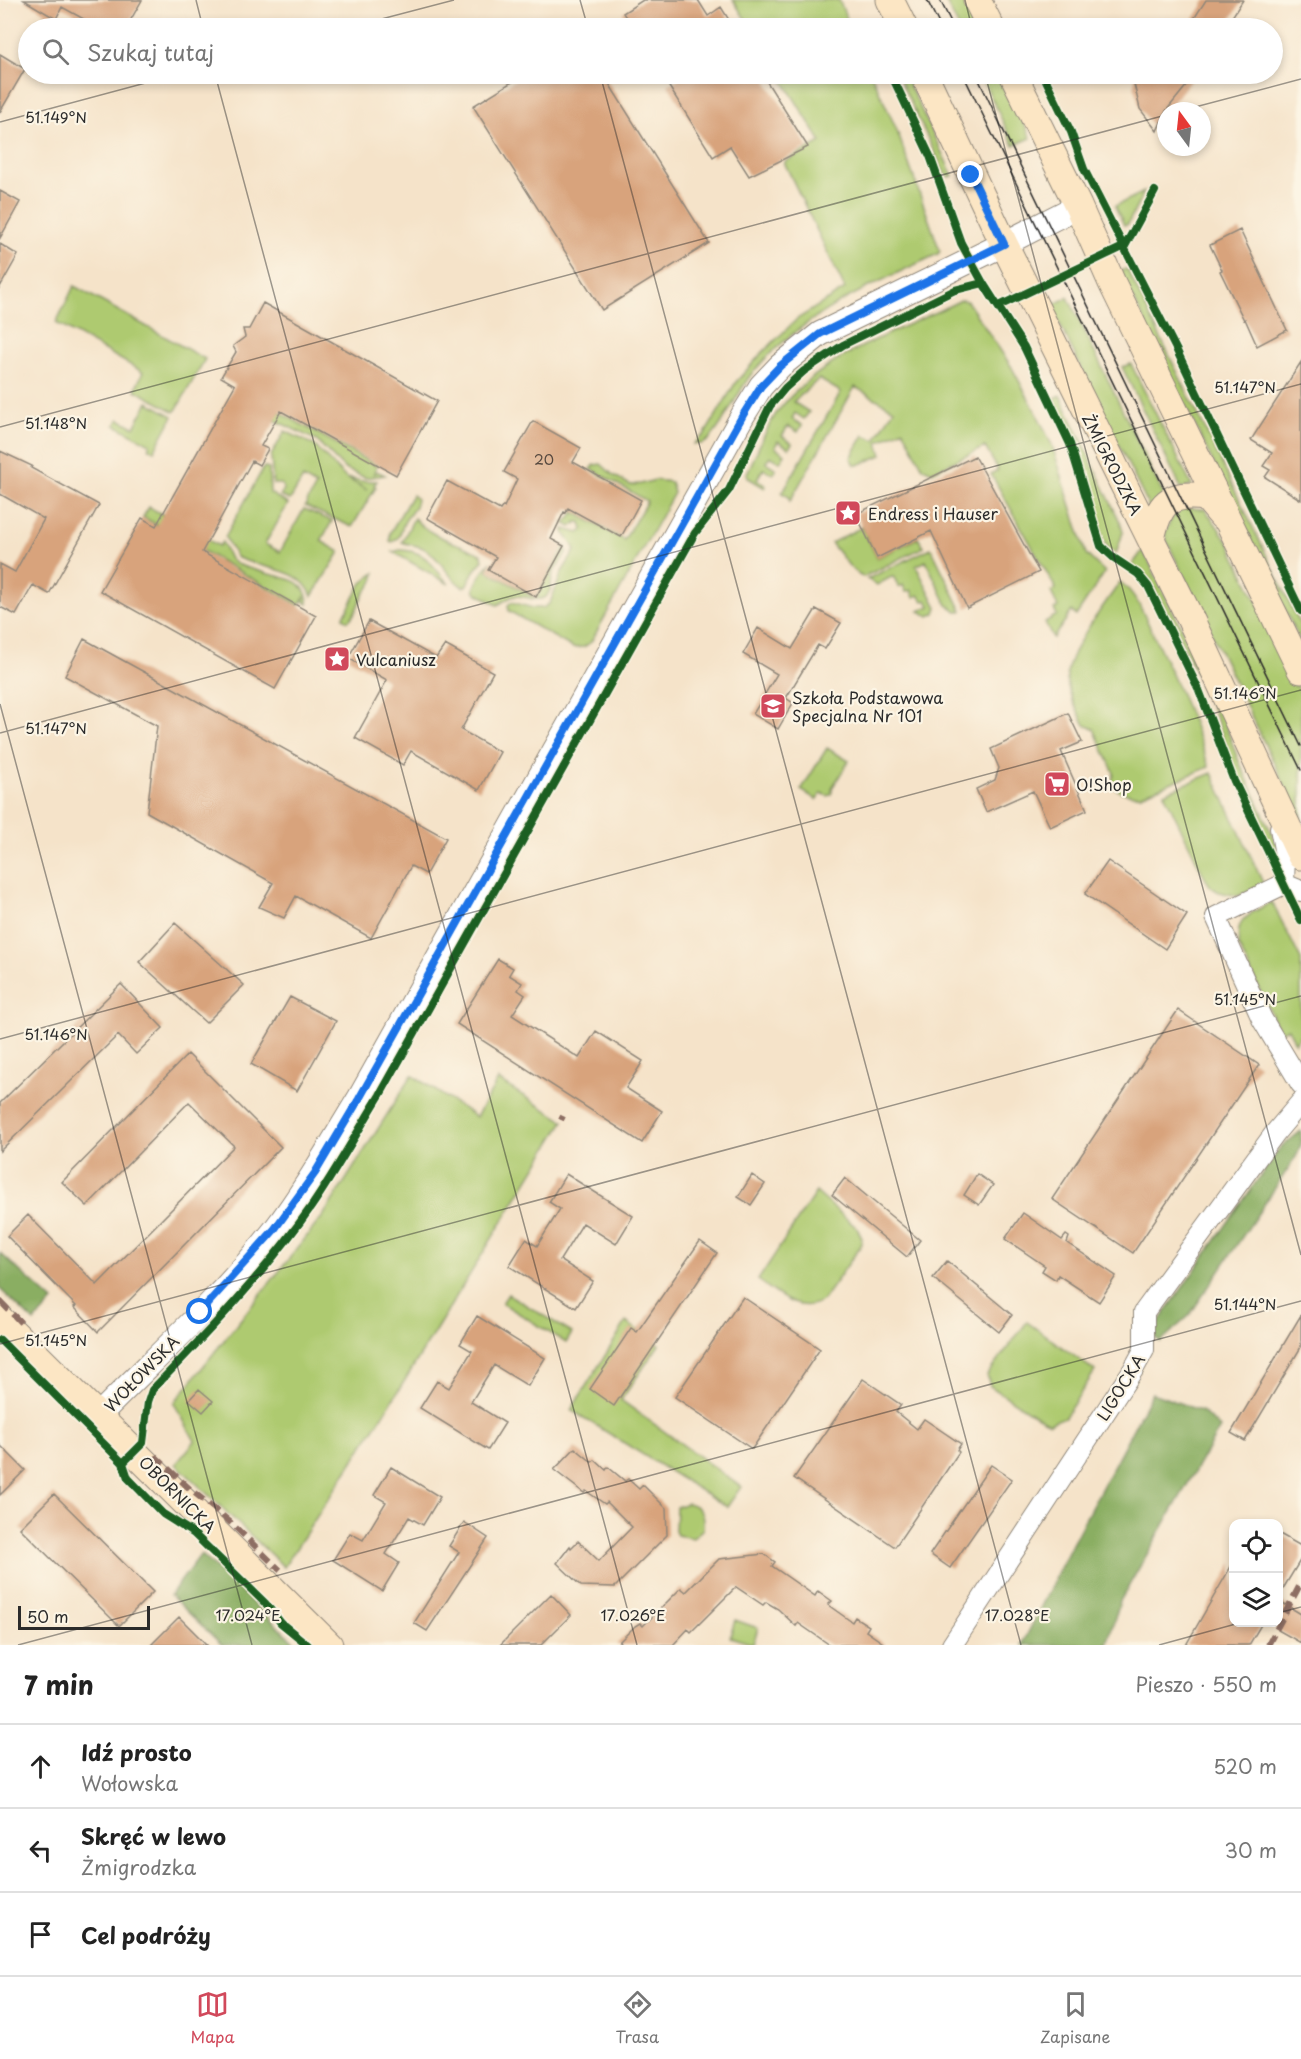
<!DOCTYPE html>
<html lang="pl">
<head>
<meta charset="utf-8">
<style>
	body { margin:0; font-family:"Playpen Sans",sans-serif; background:#f2f2f2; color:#222 }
	.controls { position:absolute; right:18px; bottom:18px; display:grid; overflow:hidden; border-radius:12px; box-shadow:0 3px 9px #0003 }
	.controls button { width:54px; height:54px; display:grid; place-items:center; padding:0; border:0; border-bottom:2px solid #e0e0e0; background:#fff; color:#222; font:30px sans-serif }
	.compass { position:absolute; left:1157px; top:102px; width:54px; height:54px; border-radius:50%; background:#fff; box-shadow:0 3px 9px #0003; rotate:345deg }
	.scale { position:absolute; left:18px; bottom:15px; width:132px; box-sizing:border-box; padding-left:6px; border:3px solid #2b2b2b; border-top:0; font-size:16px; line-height:21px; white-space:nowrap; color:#2b2b2b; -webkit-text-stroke:4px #fcf5e5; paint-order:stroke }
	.stop { position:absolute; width:18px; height:18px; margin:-14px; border:4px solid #1a73e8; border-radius:50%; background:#fff }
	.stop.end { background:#1a73e8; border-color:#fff; box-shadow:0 2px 6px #0008 }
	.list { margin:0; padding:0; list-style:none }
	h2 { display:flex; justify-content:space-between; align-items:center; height:78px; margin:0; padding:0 24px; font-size:26px }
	h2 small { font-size:20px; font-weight:400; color:#767676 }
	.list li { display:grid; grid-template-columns:39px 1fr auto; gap:18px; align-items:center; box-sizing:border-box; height:84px; padding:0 24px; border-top:2px solid #e0e0e0 }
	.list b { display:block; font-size:22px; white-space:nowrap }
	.list p { margin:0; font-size:20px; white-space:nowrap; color:#767676 }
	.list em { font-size:20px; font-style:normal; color:#767676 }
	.icon { flex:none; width:33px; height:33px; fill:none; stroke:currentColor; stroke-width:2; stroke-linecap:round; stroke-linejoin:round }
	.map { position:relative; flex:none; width:1301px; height:1645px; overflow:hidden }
	.search { position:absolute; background:#fff; box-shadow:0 3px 9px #0003; left:18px; right:18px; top:18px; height:66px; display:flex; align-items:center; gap:15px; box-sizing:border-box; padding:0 21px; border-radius:33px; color:#767676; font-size:22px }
	.sheet { height:330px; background:#fff }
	nav { display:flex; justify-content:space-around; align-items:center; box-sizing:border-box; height:84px; border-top:2px solid #e0e0e0; background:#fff; font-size:16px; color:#767676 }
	nav a { display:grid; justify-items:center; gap:3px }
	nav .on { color:#d1495b }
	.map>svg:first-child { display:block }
	.green { fill:#aeca70; stroke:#6c7a4e; stroke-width:1.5 }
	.forest { fill:#8aae62; stroke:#5a6c46; stroke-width:1.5 }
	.building { fill:#d8a37b }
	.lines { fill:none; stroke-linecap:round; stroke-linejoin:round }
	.minor-casing { stroke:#90877a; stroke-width:22 }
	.tertiary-casing { stroke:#90877a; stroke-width:26 }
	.secondary-casing { stroke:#90877a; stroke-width:29 }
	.minor { stroke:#fff; stroke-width:20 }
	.tertiary { stroke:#fff; stroke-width:24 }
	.secondary { stroke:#fce6c4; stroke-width:27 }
	.tram { stroke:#2b2b2b; stroke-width:1.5 }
	.quiet { stroke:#8d6e63; stroke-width:6; stroke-dasharray:12 6; stroke-linecap:butt }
	.cycleway-casing { stroke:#fcf5e5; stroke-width:11 }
	.cycleway { stroke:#1b5e20; stroke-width:8 }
	.route { stroke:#1a73e8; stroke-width:8 }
	.ticks { fill:none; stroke:#2b2b2b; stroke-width:1.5; stroke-opacity:0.45 }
	.labels { text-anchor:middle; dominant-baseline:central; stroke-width:4.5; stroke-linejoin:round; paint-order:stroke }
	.number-label { font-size:14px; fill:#56493f }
	.street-label { font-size:16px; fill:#2b2b2b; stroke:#fcf5e5 }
	.poi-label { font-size:16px; fill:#2b2b2b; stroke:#fcf5e5; text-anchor:start }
	.ticks-label { font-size:15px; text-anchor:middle; fill:#2b2b2b; stroke:#fcf5e5; stroke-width:4.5; stroke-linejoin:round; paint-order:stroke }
</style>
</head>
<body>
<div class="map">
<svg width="1301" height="1645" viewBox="0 0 1301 1645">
	<rect width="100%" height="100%" fill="#fcf5e5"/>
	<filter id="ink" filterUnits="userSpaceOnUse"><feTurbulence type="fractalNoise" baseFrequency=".0167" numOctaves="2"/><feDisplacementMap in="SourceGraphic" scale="12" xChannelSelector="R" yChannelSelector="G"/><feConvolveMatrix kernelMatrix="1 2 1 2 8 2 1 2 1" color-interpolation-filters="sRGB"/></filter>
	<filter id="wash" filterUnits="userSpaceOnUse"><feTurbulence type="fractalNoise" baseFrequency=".008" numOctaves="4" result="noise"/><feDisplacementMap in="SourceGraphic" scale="24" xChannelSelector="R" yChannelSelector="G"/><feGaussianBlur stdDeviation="1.35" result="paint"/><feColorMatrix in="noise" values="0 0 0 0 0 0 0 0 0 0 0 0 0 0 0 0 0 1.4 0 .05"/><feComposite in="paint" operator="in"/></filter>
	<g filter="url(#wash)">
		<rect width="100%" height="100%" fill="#f5e3c9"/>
		<path class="green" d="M733 0H839L851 28H751Z
			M945 0H965L979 28H959Z
			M779 74H871L896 128 940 251 938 254C869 286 804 313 753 372 740 387 718 437 704 443 701 445 697 444 694 444L705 434 736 382 762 353 797 319 845 289 784 162 821 142Z
			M897 74H904L953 176 949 177 945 174Z
			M980 74H1001L1031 138 1014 145Z
			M1144 192 1128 224 1124 225 1115 206Z
			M1127 269 1301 626V643L1120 271Z
			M74 286 205 359 175 412 135 390 143 372 56 323Z
			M1068 297 1164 496 1150 509 1051 306Z
			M961 300 967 301 969 304 1011 366 1037 414 1052 445 1086 554 1105 572 1076 616 1072 611 1053 638 1045 622 1057 615 1054 609 1058 607 1051 592 1056 589 991 474 998 470 985 447 932 472 923 468 903 429 878 442 882 455 858 465H855L851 458 864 435 875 440 894 409 855 387 790 501 788 496 782 493 841 392 819 379 793 402 809 412 804 419 795 413 792 419 802 425 798 432 788 426 782 436 792 443 789 448 778 441 775 447 785 454 780 462 770 456 766 462 776 469 773 474 763 469 757 479 766 486 765 488 747 477V473C757 453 765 429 778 411 823 354 898 332 961 300Z
			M1131 364 1192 486 1181 488 1122 367Z
			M1060 395 1120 522 1123 532 1116 554 1107 547 1104 541 1073 441 1053 399Z
			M148 402 173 416 154 451 148 448 150 444 115 425 119 419 134 427Z
			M261 402 377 466 373 475 376 471 385 475 366 478 345 469 316 440 268 417Z
			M285 431 314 445 346 478 367 490 349 478 362 481H377L374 485 376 487 352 527 305 506 316 486 303 478 290 500 280 496 284 489 281 484H273L271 456Z
			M601 464 613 475 630 485 641 484 655 480 671 482 674 493 591 642 584 647 573 648 509 611 508 605 512 602 533 608H543L550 603 562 572 575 551C573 541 564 539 564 529L579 533 583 530 581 522H577L571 527 564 523 570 518 573 512 624 540 647 501 591 469 594 465Z
			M264 467 269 469 270 493 288 504 265 544 280 552 304 509 332 521 321 541 340 552 312 596C300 566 262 570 236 557L225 537Z
			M412 495 417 499C416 509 410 513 405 521 400 530 402 538 392 542L390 541V533Z
			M149 507 219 546 222 542 230 559 236 564C247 568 258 571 269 574 287 578 308 581 308 604L303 601 305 596 299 605 143 517Z
			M1183 508 1205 509 1229 543 1301 694V819L1166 539 1165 532 1175 512Z
			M414 518C432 539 459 542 482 555L483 560 474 571 466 586 463 587C447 577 441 558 425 549 417 545 409 545 402 542Z
			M862 527 877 558 918 538 924 547 863 577 850 567 831 543Z
			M565 546 567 552 553 573 550 590 546 597C534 603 527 595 515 596 508 597 503 603 497 605L475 592 474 589C478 578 483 570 491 562L487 571 536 598Z
			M931 548 962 611H957L947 605 926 561 916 566 937 607 935 613 929 616 919 611 930 606 927 600 923 601 919 595 914 597 911 590 906 592 903 585 899 587 893 576 877 585 867 579Z
			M400 550C429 551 431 566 449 584L393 552Z
			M1143 550 1215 696 1238 759 1278 847 1279 863 1238 778 1209 699 1174 626 1150 580 1132 565Z
			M375 573C374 583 369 587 363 595 357 604 358 613 348 621L343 618 362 583Z
			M1120 582C1138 595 1144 616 1154 636 1175 679 1194 721 1209 767L1141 795C1129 796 1120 793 1111 785L1114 773 1094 729 1085 725C1078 711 1069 697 1067 681 1063 656 1105 605 1120 582Z
			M827 748 849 761 832 788V794L828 796 821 793 817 800 801 790Z
			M1212 773 1264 885 1238 896 1219 892 1211 887 1205 878 1164 793Z
			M1272 902 1301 960V1034L1295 1043 1288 1028 1280 1032 1238 945 1239 928 1242 921 1253 912Z
			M412 1075 476 1117 498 1080 564 1121 394 1398 284 1567 176 1464 195 1441 174 1403 323 1216Z
			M816 1192 857 1228 862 1238 860 1247 823 1300C799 1316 778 1294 758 1280Z
			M508 1294 572 1333 566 1343 502 1303Z
			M626 1322 659 1345 621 1400 741 1487 727 1507 571 1410Z
			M1027 1322 1095 1371 1065 1417 1050 1423 1036 1416 990 1386 987 1375Z
			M687 1503C702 1506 704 1516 703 1529L693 1538 677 1535 675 1531 676 1507Z
			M735 1620 758 1628 753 1644 730 1637Z"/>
		<path class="forest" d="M1301 1131V1144L1296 1157 1189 1316 1160 1342 1151 1333 1279 1149Z
			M0 1253 53 1301 34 1322 0 1289Z
			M1152 1393 1201 1411 1220 1428 1120 1601 1107 1645H1022L1072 1544Z
			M201 1554 298 1645H222L170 1595Z"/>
		<g id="blocks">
			<path class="building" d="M24 0H142L126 28H100L62 7 56 19Z
				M643 0H698L708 16 721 7 734 28H633L623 13Z
				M1206 0H1243L1225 28H1188Z
				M0 54 25 69 0 112Z
				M525 74H603L709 243 602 310 473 106Z
				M686 74H762L808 147 749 176 730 146 713 157 668 85Z
				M1136 74H1196L1166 111 1157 131 1140 109 1134 84Z
				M0 191 20 202 0 238Z
				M1240 230 1287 330 1257 346 1245 319 1244 320 1220 271 1222 270 1210 245Z
				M0 244 18 255 0 287Z
				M263 303 437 401 396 475 281 411 261 446 268 449 259 465 252 461 202 552 316 616 275 689 100 591 142 518 156 526 235 385 221 377 236 352 233 346 245 337 243 329H249Z
				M1301 362V500L1265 477 1270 470 1263 466 1272 453 1251 440Z
				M533 421 581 448 573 462 641 500 621 537 568 508 566 513 564 512 551 539 564 546 536 597 488 570 496 557 427 518 447 481 500 510 503 506 504 507 517 479 504 472Z
				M0 451 32 466 31 468 99 505 49 594 33 585 16 615 0 607V564L15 572 44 519 0 494Z
				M975 456 1039 572 967 608 931 531 877 558 856 514Z
				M816 609 841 623 825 649 818 645 786 698 793 703 778 729 753 714 777 674 743 654 758 628 792 649Z
				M369 621 436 658 445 645 493 672 461 730 500 752 479 790 411 751 403 765 355 738 387 680 348 658Z
				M84 639 446 838 426 874 411 866 371 938 296 896 284 918 259 907 273 883 147 812 157 726 65 676Z
				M1068 713 1082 742 1061 751 1087 810 1050 827 1033 791 986 812 976 789 995 780 999 768 991 749Z
				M1108 861 1187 915 1165 949 1085 894Z
				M175 923 244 985 206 1023 139 962Z
				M498 959 513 968 509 975 522 983 518 990 525 995 512 1015 579 1058 596 1031 643 1061 626 1088 662 1111 642 1143 457 1024Z
				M121 984 163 1028 136 1054 118 1035 0 1151V1103Z
				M290 997 336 1021 297 1091 251 1064Z
				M1178 1010 1259 1065 1133 1253 1052 1199Z
				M188 1054 281 1147 98 1332 74 1307 76 1306 7 1236 28 1215 97 1285 234 1146 189 1102 87 1206 62 1182Z
				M566 1174 633 1216 616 1244 583 1223 560 1260 593 1281 576 1308 509 1266 526 1239 537 1246 560 1209 549 1202Z
				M977 1174 993 1185 979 1205 964 1195Z
				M752 1175 765 1184 751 1205 738 1197Z
				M845 1178 920 1240 907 1257 832 1195Z
				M1023 1213 1062 1240 1066 1235 1069 1237 1067 1243 1116 1276 1099 1302 1058 1275 1056 1280 1042 1271 1045 1266 1005 1239Z
				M700 1241 717 1253 614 1406 590 1389 631 1328 637 1332Z
				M947 1261 1012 1315 999 1332 933 1278Z
				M743 1297 820 1349 752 1449 675 1397Z
				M1301 1315V1347L1245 1441 1231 1433Z
				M477 1316 545 1358 528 1386 494 1365 471 1402 505 1423 488 1450 420 1408 437 1381 449 1388 472 1351 460 1344Z
				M863 1379 901 1405 896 1412 917 1429 924 1419 961 1444 957 1450 959 1452 895 1547 794 1478Z
				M199 1389 213 1401 203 1412 189 1400Z
				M0 1445 25 1470 0 1495Z
				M575 1448 592 1462 595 1460 606 1470 608 1467 625 1481 628 1479 639 1489 643 1485 666 1508 667 1535 615 1587 581 1586 557 1563 570 1546 571 1548 578 1541 599 1561 632 1527 607 1502 605 1504 586 1491 584 1493 554 1470Z
				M991 1465 1012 1479 950 1568 930 1554Z
				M391 1467 440 1497 423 1525 409 1517 386 1554 399 1563 382 1591 333 1560 350 1533 363 1540 386 1502 374 1495Z
				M54 1494 153 1592 119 1626 20 1528Z
				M464 1522 488 1538 427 1631 414 1623 459 1552 449 1546Z
				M1278 1533 1301 1546V1559L1278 1597Z
				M764 1554 775 1562 772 1566 815 1596 818 1591 832 1601 828 1605 852 1622 855 1617 869 1626 866 1631 886 1645H830L798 1623 796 1626 778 1609 766 1602 763 1605 736 1587 691 1632 688 1629 673 1645H616L635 1626 640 1623 643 1626 681 1588 686 1592 719 1559Z
				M1233 1563V1623H1262L1249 1645H1186Z
				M551 1594 571 1615 541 1645H500Z
				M1278 1600 1301 1614V1643L1278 1630Z
				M179 1617 207 1645H151Z"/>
		</g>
	</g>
	<g filter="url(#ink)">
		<use href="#blocks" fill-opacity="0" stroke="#90877a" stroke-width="1.5"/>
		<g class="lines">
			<defs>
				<path id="minor" d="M1280 828 1285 854 1284 884
					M1284 884 1216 917 1262 1019 1301 1084
					M1284 884 1301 891
					M952 1645 1133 1370 1144 1350V1312L1275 1133 1301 1102"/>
				<path id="tertiary" d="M98 1416C156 1357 224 1295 275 1230 307 1188 332 1143 359 1099L743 415 761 386 780 366 820 334 1004 244 1078 206"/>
				<path id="secondary" d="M890 0 904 28
					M977 0 991 28
					M924 74 1004 244 1190 618 1301 856
					M1013 74 1078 206 1112 283 1301 670
					M1151 539C1159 503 1168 492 1206 497L1222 516
					M0 1319 329 1645"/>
			</defs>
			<use href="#minor" class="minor-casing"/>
			<use href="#tertiary" class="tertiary-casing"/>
			<use href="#secondary" class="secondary-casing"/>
			<use href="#minor" class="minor"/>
			<use href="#tertiary" class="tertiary"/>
			<use href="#secondary" class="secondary"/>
			<path class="tram" d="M927 0 941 28
				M940 0 954 28
				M963 74 1301 770
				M976 74 1301 746"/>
			<path class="quiet" d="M561 1120 563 1116
				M0 1301 22 1324
				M155 1456 191 1490 229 1521 280 1570
				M1268 1645 1301 1583"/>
			<defs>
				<path id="cycleway" d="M891 74 930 156 961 243 983 283 1024 347 1070 444 1101 546 1114 558 1138 574 1148 586 1199 690 1234 781 1301 920
					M1043 74 1071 132 1084 169 1177 351 1301 611
					M999 306 1125 246 1155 191
					M0 1340 123 1463 128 1478 163 1514 193 1533 265 1603 281 1623 308 1645
					M123 1463 143 1443 148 1402 152 1390C208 1332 264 1274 311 1207 336 1171 357 1132 380 1095L695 533 729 490 770 406 785 388 804 371 843 345 955 290 983 283"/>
			</defs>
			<use href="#cycleway" class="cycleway-casing"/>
			<use href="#cycleway" class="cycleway"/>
		</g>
	</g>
	<g class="lines" filter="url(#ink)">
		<path class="route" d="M200 1312 274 1230 315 1173 359 1099 743 415 761 386 780 366 820 334 1004 244 971 175"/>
	</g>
	<path class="ticks" d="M196 0 203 28M580 0 588 28M965 0 972 28M347 28 454 0M215 74 637 1645M600 74 1021 1645M985 74 1301 1255M1180 111 1301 79M0 122 179 74M0 427 1166 115M0 704 252 1645M0 733 1301 384M0 1039 1301 690M0 1344 1301 996M1278 1613 1301 1607M18 1645 1301 1301M1159 1645 1243 1622"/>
	<defs>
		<symbol id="sight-square" viewBox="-11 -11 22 22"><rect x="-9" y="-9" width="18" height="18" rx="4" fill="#d1495b" stroke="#fcf5e5"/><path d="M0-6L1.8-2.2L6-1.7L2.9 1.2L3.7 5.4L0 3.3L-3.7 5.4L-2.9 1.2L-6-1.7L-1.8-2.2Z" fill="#fff"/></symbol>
		<symbol id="school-square" viewBox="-11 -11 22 22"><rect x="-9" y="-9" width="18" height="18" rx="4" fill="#d1495b" stroke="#fcf5e5"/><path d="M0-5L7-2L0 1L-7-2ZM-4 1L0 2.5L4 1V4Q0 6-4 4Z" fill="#fff"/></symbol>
		<symbol id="supermarket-square" viewBox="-11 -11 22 22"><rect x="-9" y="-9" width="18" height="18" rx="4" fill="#d1495b" stroke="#fcf5e5"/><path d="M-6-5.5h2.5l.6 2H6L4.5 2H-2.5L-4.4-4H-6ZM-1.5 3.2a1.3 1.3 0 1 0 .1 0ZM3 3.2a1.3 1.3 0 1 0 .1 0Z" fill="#fff"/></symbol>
	</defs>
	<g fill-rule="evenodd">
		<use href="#sight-square" x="833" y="498" width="30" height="30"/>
		<use href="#sight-square" x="322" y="644" width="30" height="30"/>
		<use href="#school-square" x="758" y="691" width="30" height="30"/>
		<use href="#supermarket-square" x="1042" y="769" width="30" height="30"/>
	</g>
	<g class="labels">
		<g class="number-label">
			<text x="544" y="459">20</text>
		</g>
		<g class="street-label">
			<text transform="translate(1113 464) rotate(63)">ŻMIGRODZKA</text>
			<text transform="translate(141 1373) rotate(-46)">WOŁOWSKA</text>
			<text transform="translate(1120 1387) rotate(-58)">LIGOCKA</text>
			<text transform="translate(178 1494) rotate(45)">OBORNICKA</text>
		</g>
		<g class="poi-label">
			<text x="868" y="513">Endress i Hauser</text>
			<text x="356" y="659">Vulcaniusz</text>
			<text x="792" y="697">Szkoła Podstawowa<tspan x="792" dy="18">Specjalna Nr 101</tspan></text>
			<text x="1076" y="784">O!Shop</text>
		</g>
	</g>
	<g class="ticks-label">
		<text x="56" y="123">51.149°N</text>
		<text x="1245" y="393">51.147°N</text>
		<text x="56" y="429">51.148°N</text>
		<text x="1245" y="699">51.146°N</text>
		<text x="56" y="734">51.147°N</text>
		<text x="1245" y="1005">51.145°N</text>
		<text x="56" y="1040">51.146°N</text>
		<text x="1245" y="1310">51.144°N</text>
		<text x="56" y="1346">51.145°N</text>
		<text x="248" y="1621">17.024°E</text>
		<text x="633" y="1621">17.026°E</text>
		<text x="1017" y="1621">17.028°E</text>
	</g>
</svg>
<div class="controls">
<button><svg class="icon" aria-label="locate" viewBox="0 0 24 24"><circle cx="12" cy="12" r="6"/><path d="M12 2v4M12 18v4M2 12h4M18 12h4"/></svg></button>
<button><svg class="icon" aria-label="layers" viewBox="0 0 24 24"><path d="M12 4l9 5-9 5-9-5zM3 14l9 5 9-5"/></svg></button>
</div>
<svg class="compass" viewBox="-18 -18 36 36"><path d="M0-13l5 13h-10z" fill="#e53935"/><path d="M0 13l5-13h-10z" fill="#767676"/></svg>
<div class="scale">50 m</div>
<div class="stop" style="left:200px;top:1312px"></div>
<div class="stop end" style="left:971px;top:175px"></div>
<div class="search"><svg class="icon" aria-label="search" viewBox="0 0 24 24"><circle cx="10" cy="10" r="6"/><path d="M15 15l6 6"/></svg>Szukaj tutaj</div>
</div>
<section class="sheet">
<h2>7 min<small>Pieszo · 550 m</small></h2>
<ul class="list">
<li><svg class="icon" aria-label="ahead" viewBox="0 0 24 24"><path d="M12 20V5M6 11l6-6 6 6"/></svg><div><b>Idź prosto</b><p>Wołowska</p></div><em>520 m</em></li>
<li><svg class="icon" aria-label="left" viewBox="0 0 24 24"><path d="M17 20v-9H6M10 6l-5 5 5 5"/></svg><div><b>Skręć w lewo</b><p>Żmigrodzka</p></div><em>30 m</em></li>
<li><svg class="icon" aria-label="arrive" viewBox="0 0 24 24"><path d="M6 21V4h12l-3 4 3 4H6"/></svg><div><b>Cel podróży</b></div></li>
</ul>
</section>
<nav>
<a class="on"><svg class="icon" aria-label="map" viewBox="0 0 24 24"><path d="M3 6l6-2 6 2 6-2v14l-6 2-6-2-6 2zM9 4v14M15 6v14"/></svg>Mapa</a>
<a><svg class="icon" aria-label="directions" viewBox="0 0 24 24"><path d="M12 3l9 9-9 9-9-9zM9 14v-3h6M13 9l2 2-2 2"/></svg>Trasa</a>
<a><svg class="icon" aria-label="saved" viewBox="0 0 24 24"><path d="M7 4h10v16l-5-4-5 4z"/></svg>Zapisane</a>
</nav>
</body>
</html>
